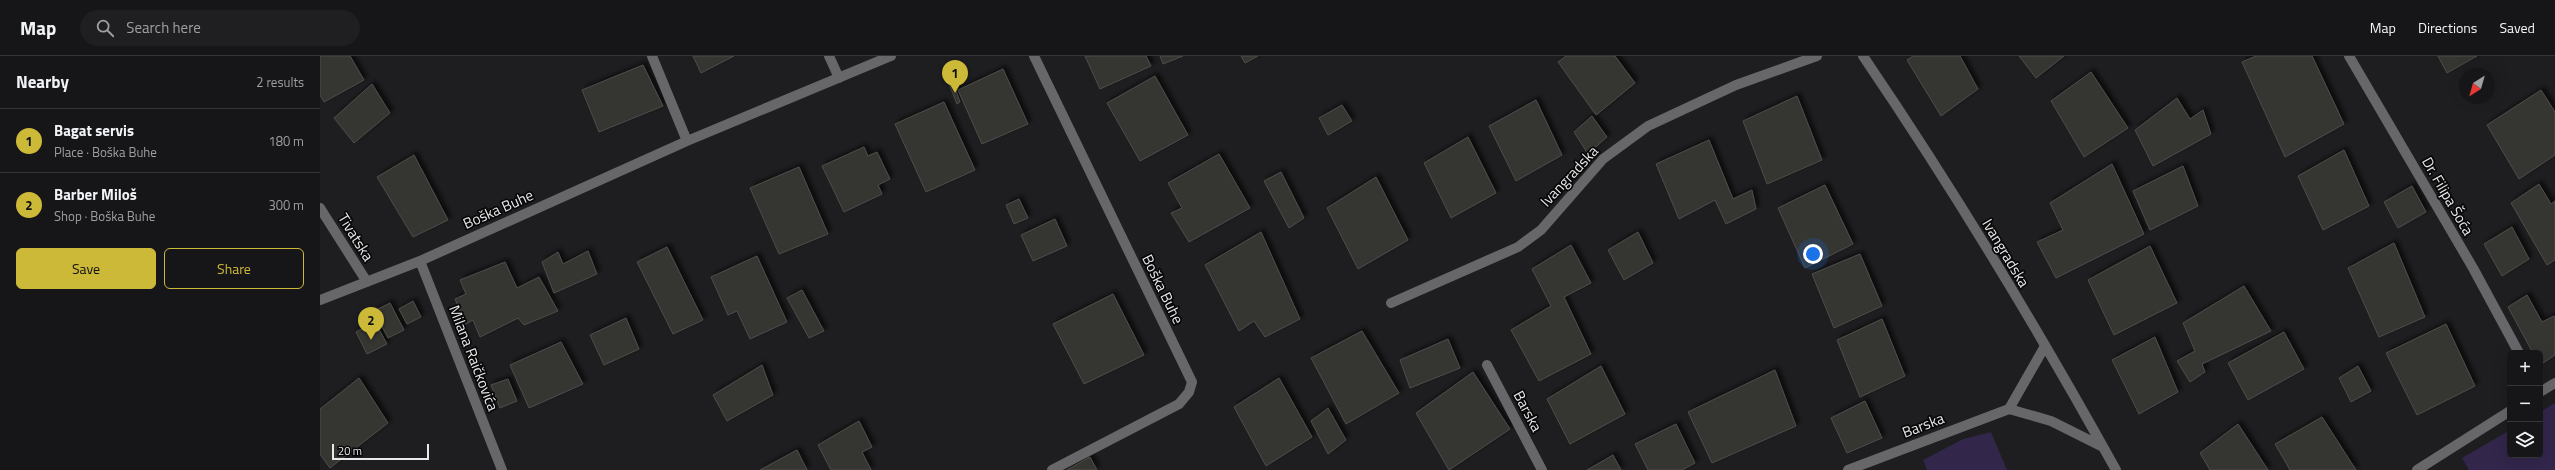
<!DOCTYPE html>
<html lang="en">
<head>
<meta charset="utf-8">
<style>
	body { margin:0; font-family:"Titillium Web",sans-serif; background:#1f1f21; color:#f1f3f6 }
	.controls { position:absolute; right:12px; bottom:12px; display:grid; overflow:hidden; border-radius:6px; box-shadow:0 4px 16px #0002 }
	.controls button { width:36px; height:36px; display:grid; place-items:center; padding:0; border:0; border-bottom:1px solid #353537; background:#161618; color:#f1f3f6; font:20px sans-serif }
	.compass { position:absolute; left:2139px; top:12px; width:36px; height:36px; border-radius:50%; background:#161618; box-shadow:0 4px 16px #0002; rotate:217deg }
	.scale { position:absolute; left:12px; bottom:10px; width:97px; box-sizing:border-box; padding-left:4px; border:2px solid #e9e9eb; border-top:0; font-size:11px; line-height:14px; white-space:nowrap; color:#e9e9eb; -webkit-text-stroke:3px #080809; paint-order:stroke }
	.you { position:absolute; left:1493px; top:198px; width:14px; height:14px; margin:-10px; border:3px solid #fff; border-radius:50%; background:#1a73e8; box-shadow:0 0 0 6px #1a73e833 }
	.badge { display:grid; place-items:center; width:26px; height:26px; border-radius:50%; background:#cdb938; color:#111; font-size:13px; font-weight:700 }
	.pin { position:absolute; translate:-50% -33px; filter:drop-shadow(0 1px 2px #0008) }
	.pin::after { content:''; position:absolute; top:21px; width:14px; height:12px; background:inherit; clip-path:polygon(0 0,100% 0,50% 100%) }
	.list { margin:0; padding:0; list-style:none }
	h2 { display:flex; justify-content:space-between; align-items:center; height:52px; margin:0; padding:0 16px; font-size:17px }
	h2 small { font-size:13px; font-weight:400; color:#9e9fa2 }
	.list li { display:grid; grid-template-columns:26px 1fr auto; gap:12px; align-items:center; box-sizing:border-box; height:64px; padding:0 16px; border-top:1px solid #353537 }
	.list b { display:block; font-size:15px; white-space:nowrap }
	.list p { margin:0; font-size:13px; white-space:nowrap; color:#9e9fa2 }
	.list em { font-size:13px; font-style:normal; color:#9e9fa2 }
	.actions { display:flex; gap:8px; padding:12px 16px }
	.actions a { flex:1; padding:9px 0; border:1px solid #cdb938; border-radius:6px; text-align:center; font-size:14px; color:#cdb938 }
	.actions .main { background:#cdb938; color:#111 }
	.icon { flex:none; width:22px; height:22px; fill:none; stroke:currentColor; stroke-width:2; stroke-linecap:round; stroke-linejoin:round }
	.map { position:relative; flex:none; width:2235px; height:414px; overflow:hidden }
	header { display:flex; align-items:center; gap:24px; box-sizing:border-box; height:56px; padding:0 20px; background:#161618; border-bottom:1px solid #353537 }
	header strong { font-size:19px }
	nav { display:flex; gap:22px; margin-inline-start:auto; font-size:14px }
	.search { width:280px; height:36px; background:#1f1f21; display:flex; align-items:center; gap:10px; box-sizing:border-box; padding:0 14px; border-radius:22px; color:#9e9fa2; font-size:15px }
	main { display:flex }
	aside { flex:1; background:#161618 }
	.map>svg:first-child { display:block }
	.green { fill:#32264b }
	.building { fill:#353532; stroke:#4e4d4a; filter:url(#shadow) }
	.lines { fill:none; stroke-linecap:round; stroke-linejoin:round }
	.minor { stroke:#676668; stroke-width:10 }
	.labels { text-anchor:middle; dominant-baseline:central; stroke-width:3.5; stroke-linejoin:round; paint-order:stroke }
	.street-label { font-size:15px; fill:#e9e9eb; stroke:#080809 }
</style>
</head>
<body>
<header>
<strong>Map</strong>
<div class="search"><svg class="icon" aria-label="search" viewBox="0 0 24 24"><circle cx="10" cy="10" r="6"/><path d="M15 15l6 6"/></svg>Search here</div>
<nav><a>Map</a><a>Directions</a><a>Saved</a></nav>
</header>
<main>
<aside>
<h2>Nearby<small>2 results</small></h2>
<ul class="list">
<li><span class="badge">1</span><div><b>Bagat servis</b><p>Place · Boška Buhe</p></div><em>180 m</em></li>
<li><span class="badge">2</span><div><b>Barber Miloš</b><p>Shop · Boška Buhe</p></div><em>300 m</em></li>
</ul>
<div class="actions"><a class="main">Save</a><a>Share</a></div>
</aside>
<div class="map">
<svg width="2235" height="414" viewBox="0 0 2235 414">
	<defs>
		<filter id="shadow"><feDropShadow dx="3.5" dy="-3.5" stdDeviation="2" flood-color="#0009"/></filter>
	</defs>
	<rect width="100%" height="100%" fill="#1e1d20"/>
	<path class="green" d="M2235 347V414H2149L2142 402 2190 374V399H2220V356Z
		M1671 376 1687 414H1607L1603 404 1643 383Z"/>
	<path class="building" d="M0 0H30L44 24 4 46 0 39Z
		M373 0H414L381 17Z
		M765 0H826L831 10 780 33Z
		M840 0H863L843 8Z
		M921 0H938L925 7Z
		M1246 0H1295L1315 27 1276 59 1238 6Z
		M1593 0H1640L1658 33 1621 60 1587 4Z
		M1699 0H1744L1716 22Z
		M1936 0H1992L2024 68 1965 101 1922 6Z
		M2118 0H2157L2127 17Z
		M323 9 343 50 279 76 262 34Z
		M683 13 708 68 662 88 638 34Z
		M1771 16 1808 72 1764 101 1731 45Z
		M835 20 868 79 820 105 787 47Z
		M633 27 640 46 637 48 629 28Z
		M52 28 70 57 34 87 14 62Z
		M2221 34 2235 56V99L2199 123 2167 69Z
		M1477 40 1502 104 1447 128 1423 65Z
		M1857 42 1870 63 1883 54 1891 78 1833 110 1815 74Z
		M1216 44 1242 99 1196 125 1169 70Z
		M624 46 655 114 606 136 575 68Z
		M1022 49 1032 65 1008 79 999 62Z
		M1272 60 1287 81 1268 98 1254 76Z
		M1148 81 1176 137 1131 162 1104 107Z
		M1389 84 1413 143 1432 134 1436 153 1406 168 1395 144 1359 163 1336 108Z
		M544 91 548 100 557 96 570 123 558 129 562 138 524 156 502 110Z
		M2024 94 2049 150 2003 174 1978 120Z
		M899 98 930 152 869 186 851 157 862 152 848 127Z
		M94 99 128 164 93 181 57 121Z
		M1792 108 1824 178 1736 222 1717 186 1743 174 1730 147Z
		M1863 110 1878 150 1830 174 1813 135Z
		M479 111 508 178 459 198 430 132Z
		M961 116 984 162 969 172 944 125Z
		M1056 121 1088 184 1038 213 1007 152Z
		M2219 128 2231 148 2235 145V204L2227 209 2191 147Z
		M1505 129 1533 188 1485 212 1458 152Z
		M2092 130 2106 156 2078 172 2064 146Z
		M699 143 708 162 694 168 686 149Z
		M735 163 747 190 713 205 701 179Z
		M2192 171 2209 203 2182 220 2164 188Z
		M941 176 980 263 945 281 934 265 919 275 885 209Z
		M1318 176 1333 207 1304 224 1288 194Z
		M2074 187 2105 261 2059 281 2028 212Z
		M1251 189 1271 227 1244 241 1271 298 1219 325 1191 274 1231 250 1212 213Z
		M1830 190 1857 247 1794 279 1768 224Z
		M347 191 383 264 353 278 317 206Z
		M268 195 277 218 234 237 222 206 238 196 243 208Z
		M1540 198 1562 250 1514 272 1492 218Z
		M437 200 467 266 430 283 417 255 408 259 391 221Z
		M185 206 197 232 219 221 238 255 204 269 198 262 160 281 153 264 146 268 135 243 146 238 140 224Z
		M1924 230 1951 275 1882 308 1885 316 1870 326 1857 305 1875 295 1863 267Z
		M482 234 504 275 489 282 467 242Z
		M793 238 824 299 764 328 733 268Z
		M2207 239 2222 266 2234 260 2235 262V299L2220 309V297H2213L2188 251Z
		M93 245 101 261 87 268 79 253Z
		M70 247 84 274 68 282 54 255Z
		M306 262 319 293 284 309 270 279Z
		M1562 263 1585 320 1540 341 1517 284Z
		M55 266 67 288 47 298 36 276Z
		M2126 268 2155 330 2097 359 2066 297Z
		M1042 275 1079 337 1026 368 991 302Z
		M1964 276 1984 313 1928 344 1908 307Z
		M1835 281 1858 336 1819 358 1792 304Z
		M1128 283 1140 312 1090 332 1080 304Z
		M241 286 263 328 209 352 190 309Z
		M442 309 453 339 407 365 393 339Z
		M1281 310 1305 358 1250 388 1227 343Z
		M2038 310 2051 335 2031 346 2019 322Z
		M1455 314 1476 370 1392 407 1368 356Z
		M1153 316 1190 373 1129 414 1096 357Z
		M39 322 68 367 10 412 0 398V353Z
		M959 322 992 381 946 410 914 351Z
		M188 323 197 345 180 352 171 329Z
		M1545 345 1562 382 1527 397 1511 362Z
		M1008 352 1026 384 1008 398 991 365Z
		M2002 361 2036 414H1970L1955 388Z
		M539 365 552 391 542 396 551 414H511L498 389Z
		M1356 368 1375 407 1362 414H1328L1315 388Z
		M1918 368 1948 414H1890L1880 397Z
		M477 394 487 414H440Z
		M1293 399 1301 414H1267Z
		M770 401 777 414H747Z"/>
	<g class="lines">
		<path class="minor" d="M332 0 367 85
			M509 0 519 22
			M714 0 872 326 869 336 859 348 732 414
			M1543 0C1634 134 1718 273 1796 414
			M2029 0 2153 212 2199 297
			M0 152 47 226
			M100 205 182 414
			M0 244 100 205 367 85 571 0
			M1071 247 1198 191 1221 174 1283 103 1328 70 1416 29 1497 0
			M1167 309 1222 414
			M2220 336 2235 327
			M1689 353 1731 365 1781 390
			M1528 414 1689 353 1725 290
			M2097 414 2190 355"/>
	</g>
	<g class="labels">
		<g class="street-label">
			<text transform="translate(1249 120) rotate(-47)">Ivangradska</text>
			<text transform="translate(2128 140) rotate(60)">Dr. Filipa Šoća</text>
			<text transform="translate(178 153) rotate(-24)">Boška Buhe</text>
			<text transform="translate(36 181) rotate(58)">Tivatska</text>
			<text transform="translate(1686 197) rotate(59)">Ivangradska</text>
			<text transform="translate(843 233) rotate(64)">Boška Buhe</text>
			<text transform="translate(154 302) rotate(69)">Milana Raičkovića</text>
			<text transform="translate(1208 355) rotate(62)">Barska</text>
			<text transform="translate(1603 369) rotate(-21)">Barska</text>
		</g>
	</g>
</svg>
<div class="controls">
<button>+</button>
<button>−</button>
<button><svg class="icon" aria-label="layers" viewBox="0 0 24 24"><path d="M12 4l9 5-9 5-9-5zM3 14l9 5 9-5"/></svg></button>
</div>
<svg class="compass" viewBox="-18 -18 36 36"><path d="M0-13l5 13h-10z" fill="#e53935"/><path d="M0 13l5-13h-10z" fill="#9e9fa2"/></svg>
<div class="scale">20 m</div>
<div class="you"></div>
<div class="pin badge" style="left:635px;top:37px">1</div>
<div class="pin badge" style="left:51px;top:284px">2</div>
</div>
</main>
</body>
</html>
